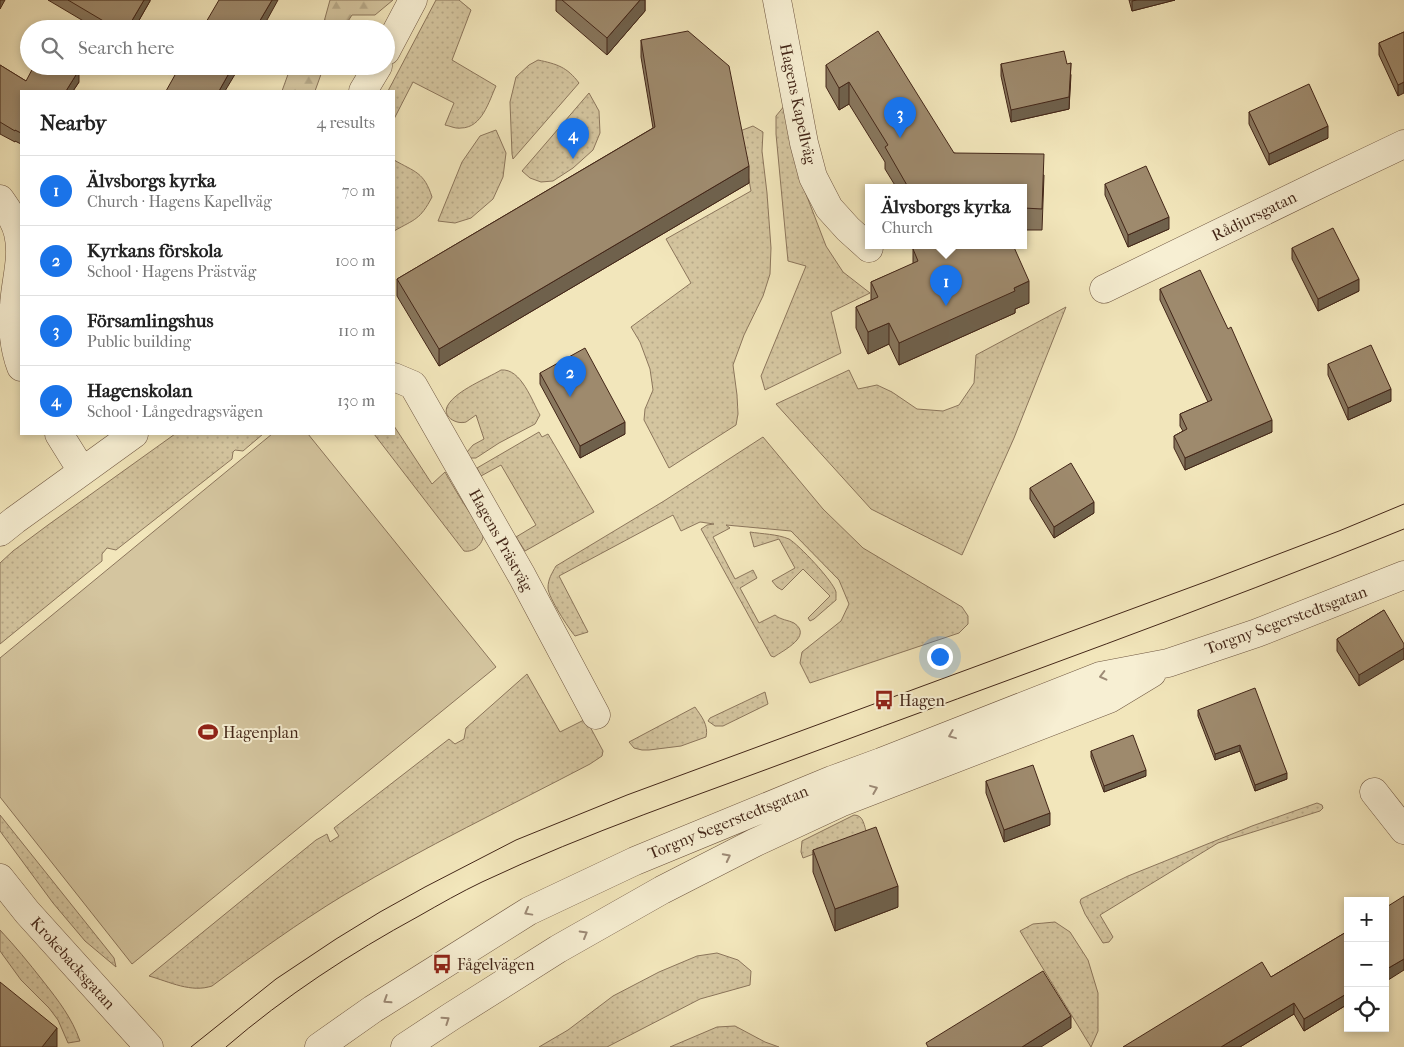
<!DOCTYPE html>
<html lang="en">
<head>
<meta charset="utf-8">
<style>
	body { margin:0; font-family:"IM FELL French Canon",serif; background:#f2f2f2; color:#222 }
	.controls { position:absolute; right:15px; bottom:15px; display:grid; overflow:hidden; border-radius:0px; box-shadow:0 2px 8px #0003 }
	.controls button { width:45px; height:45px; display:grid; place-items:center; padding:0; border:0; border-bottom:1px solid #e0e0e0; background:#fff; color:#222; font:25px sans-serif }
	.you { position:absolute; left:939px; top:656px; width:18px; height:18px; margin:-12px; border:4px solid #fff; border-radius:50%; background:#1a73e8; box-shadow:0 0 0 8px #1a73e833 }
	.badge { display:grid; place-items:center; width:32px; height:32px; border-radius:50%; background:#1a73e8; color:#fff; font-size:16px; font-weight:700 }
	.pin { position:absolute; translate:-50% -41px; filter:drop-shadow(0 1px 2px #0008) }
	.pin::after { content:''; position:absolute; top:26px; width:18px; height:15px; background:inherit; clip-path:polygon(0 0,100% 0,50% 100%) }
	.popup { position:absolute; left:865px; top:184px; width:162px; height:65px; box-sizing:border-box; display:grid; place-content:center; border-radius:0px; background:#fff; filter:drop-shadow(0 1px 4px #0005); font-size:16px; white-space:nowrap; color:#767676 }
	.popup b { font-size:19px; color:#222 }
	.popup::after { content:''; position:absolute; left:50%; top:100%; margin-left:-10px; border:10px solid transparent; border-top-color:#fff }
	.list { margin:0; padding:0; list-style:none }
	h2 { display:flex; justify-content:space-between; align-items:center; height:65px; margin:0; padding:0 20px; font-size:21px }
	h2 small { font-size:16px; font-weight:400; color:#767676 }
	.list li { display:grid; grid-template-columns:32px 1fr auto; gap:15px; align-items:center; box-sizing:border-box; height:70px; padding:0 20px; border-top:1px solid #e0e0e0 }
	.list b { display:block; font-size:19px; white-space:nowrap }
	.list p { margin:0; font-size:16px; white-space:nowrap; color:#767676 }
	.list em { font-size:16px; font-style:normal; color:#767676 }
	.icon { flex:none; width:28px; height:28px; fill:none; stroke:currentColor; stroke-width:2; stroke-linecap:round; stroke-linejoin:round }
	.map { position:relative; flex:none; width:1404px; height:1047px; overflow:hidden }
	.search { position:absolute; background:#fff; box-shadow:0 2px 8px #0003; left:20px; top:20px; width:375px; height:55px; display:flex; align-items:center; gap:12px; box-sizing:border-box; padding:0 18px; border-radius:28px; color:#767676; font-size:19px }
	.panel { position:absolute; background:#fff; box-shadow:0 2px 8px #0003; left:20px; top:90px; width:375px; height:345px; border-radius:0px }
	.map>svg:first-child { display:block }
	.grass { fill:url(#grass-dots); stroke:#8c765c }
	.forest { fill:url(#forest-firs); stroke:#8c765c }
	.pitch { fill:#d4c59f; stroke:#8c765c }
	.lines { fill:none; stroke-linecap:round; stroke-linejoin:round }
	.minor-casing { stroke:#6f5641; stroke-width:29 }
	.minor { stroke:#f7efd3; stroke-width:28 }
	.tram { stroke:#432618; stroke-width:1 }
	.wall { fill:#88775e; stroke:#432618 }
	.shaded-wall { fill:#6f614c; stroke:#432618 }
	.building { fill:#9e8a6d; stroke:#432618 }
	.oneway { stroke:#9d8a76 }
	.labels { text-anchor:middle; dominant-baseline:central; stroke-width:4; stroke-linejoin:round; paint-order:stroke }
	.street-label { font-size:16px; fill:#432618; stroke:#f7efd3 }
	.poi-label { font-size:16px; fill:#432618; stroke:#f7efd3; text-anchor:start }
</style>
</head>
<body>
<div class="map">
<svg width="1404" height="1047" viewBox="0 0 1404 1047">
	<defs>
		<pattern id="grass-dots" width="8" height="8" patternUnits="userSpaceOnUse" patternTransform="scale(1.25)"><rect width="8" height="8" fill="#d4c59f"/><path d="M2 2h.1M6 6h.1" fill="none" stroke="#b7a988" stroke-width="1.8" stroke-linecap="round"/></pattern>
		<pattern id="forest-firs" width="22" height="20" patternUnits="userSpaceOnUse" patternTransform="scale(1.25)"><rect width="22" height="20" fill="#d4c59f"/><path d="M5 1l3.5 6h-7zM16 11l3.5 6h-7z" fill="#b7a988"/></pattern>
	</defs>
	<rect width="100%" height="100%" fill="#f2e6bb"/>
	<filter id="stains"><feTurbulence type="fractalNoise" baseFrequency=".004" numOctaves="4"/><feColorMatrix values="0 0 0 0 .2 0 0 0 0 .09 0 0 0 0 .02 0 0 0 .5 -.17"/></filter>
	<radialGradient id="worn" r=".72"><stop offset=".6" stop-color="#630" stop-opacity="0"/><stop offset="1" stop-color="#630" stop-opacity=".3"/></radialGradient>
	<path class="grass" d="M436 0H459L471 10 452 60 496 86C489 101 482 128 461 128 456 129 450 126 445 125L454 103 413 82 394 119V91H388Z
		M538 60C557 64 567 67 579 83L513 159 512 154 510 102 516 77 529 65Z
		M589 93 599 111 600 133 593 150 573 168 553 181 541 182 530 178 522 171Z
		M785 105 801 181 826 246 843 272 870 293 831 312 841 353 765 390 761 376 806 266 788 261 776 134V116Z
		M753 126 763 132 762 151 767 193 771 248 770 274 763 296 744 335 733 365 737 395 738 414 736 425 669 468 644 420 645 409 653 390 650 369 640 342 631 327 691 283 666 239 751 191 740 131Z
		M496 130 506 153 503 177 493 199 471 218 455 223 438 221 462 162 480 136Z
		M394 160C415 172 424 172 432 197 420 220 415 219 394 231Z
		M1066 307 1014 438 962 555 871 509 776 404 849 370 858 389 877 385 892 392 917 409 943 411 959 405 974 383 976 355Z
		M501 370C521 368 532 401 540 415L535 424 499 443 476 458H468L467 452 473 445 484 439 476 415C473 417 469 420 466 422 456 425 441 416 448 405 457 390 486 379 501 370Z
		M394 426 432 484 445 472C453 486 461 500 470 513 474 518 482 526 483 532 485 543 474 553 464 551L374 434H394Z
		M539 432 542 437 548 434 594 512 525 551 516 537 536 525 501 465 481 476 477 468Z
		M175 434H263L243 451 235 450 233 452 232 459 116 550 107 548 102 554V561L0 644V563L13 551 48 525Z
		M763 437 823 509 863 548 962 607 968 616V624L959 633 810 683 800 663 802 652 841 621 849 604 839 580 791 531 726 525 730 528 713 537 735 579 753 570 757 578 740 588 759 623 775 615C781 620 788 620 794 623 813 636 784 650 774 657L771 656 701 529 707 525 714 524 700 522 681 531 673 515 559 576 588 632 575 636C569 629 548 597 548 588 548 579 552 573 556 566L664 501Z
		M750 532C762 534 777 534 789 539 799 545 833 581 836 592 836 593 836 599 836 600L814 619 810 621 808 618 830 596 803 569 782 590 777 587 772 581 795 568 779 539 754 547Z
		M527 674 560 732 586 719 603 751 602 756 590 764C508 807 424 847 344 895 298 923 255 954 212 986 191 993 170 982 149 976L316 840 327 834 330 842 339 836 334 828 449 739 455 744 464 739 466 728Z
		M765 692 768 704 723 726H715L708 721 710 718Z
		M695 707C701 716 709 725 706 737L681 746 649 750H642L634 748 629 742Z
		M1317 803 1322 805 1323 808 1320 811 1218 843 1100 915 1113 937 1109 942 1103 943 1085 914 1080 902 1081 899 1128 876 1252 826Z
		M0 815 114 958 116 967 85 941 53 903 0 831Z
		M854 815C864 815 864 826 867 834L803 858 801 852 802 841Z
		M1055 922 1070 932 1088 960 1098 993V1031L1091 1047 1020 931 1033 924Z
		M0 930C15 946 29 963 43 981 58 1000 72 1018 80 1041L68 1043 58 1020 49 1008 21 980 0 951Z
		M717 953 738 960 751 971 750 985 700 999 607 1047H539L568 1030 613 996 659 972 697 956Z
		M735 1026 765 1042 779 1047H670L717 1027Z"/>
	<path class="forest" d="M330 0H393L375 15H352L343 29H322Z
		M291 66H324L315 91H282Z"/>
	<path class="pitch" d="M272 434H308L496 667 132 964 0 797V658Z"/>
	<g class="lines">
		<defs>
			<path id="minor" d="M777 0 804 143 813 177 829 208 848 229 869 248
				M386 51 413 0
				M363 91 378 66
				M0 199C7 209 15 220 18 233 24 257 15 282 14 306 12 326 14 348 21 367
				M1104 289 1322 183 1404 144
				M394 377 413 385 522 576 596 715
				M59 434 82 471
				M0 532 15 520 134 434
				M1374 792 1404 830
				M0 878 27 912 149 1047
				M319 1047 373 1009 529 911 635 861 832 780 881 762 1100 676 1168 663 1257 633 1404 575
				M405 1047 452 1016 558 949 662 890 754 843 840 803 1109 699 1152 673"/>
		</defs>
		<use href="#minor" class="minor-casing"/>
		<use href="#minor" class="minor"/>
		<path class="tram" d="M191 1047 276 979 336 939 380 912 425 887 516 840 627 795 1213 579 1339 531 1404 504
			M226 1047C285 996 351 953 419 916 440 904 461 892 482 882 588 832 699 795 808 754 1007 680 1207 609 1404 529"/>
	</g>
	<path class="wall" d="M48 0H150V1L134 29H97Z
		M556 0H645V11L607 55 556 11Z
		M1129 0H1175L1132 11Z
		M1404 32 1398 96 1379 55V43Z
		M641 40 749 183 439 366 397 296V279L653 128 641 57Z
		M1001 64H1067L1071 75 1069 109 1011 122 1001 76Z
		M0 65 26 81 79 82 73 91H21V144L15 141V142L0 134Z
		M826 65 954 153 1044 175 1042 230H1024V187H896L885 169V162L849 104 839 110 826 87Z
		M1249 112 1328 138 1269 165 1249 124Z
		M1105 184 1169 229 1128 247 1105 195Z
		M1292 248 1359 291 1318 311 1292 259Z
		M913 249 1029 303 1015 309V313L899 365 889 344 868 354 856 328V307L871 300V282L913 264Z
		M1160 289 1272 432 1185 470 1174 448V436L1183 431 1180 426V414L1208 402 1160 300Z
		M1328 364 1391 401 1348 420 1328 375Z
		M540 373 625 434 580 458 540 384Z
		M1030 488 1094 513 1054 538 1030 499Z
		M1384 610 1359 686 1337 651V639Z
		M1198 710 1287 779 1255 791 1240 751 1215 760 1198 716Z
		M1091 751 1146 776 1104 792 1091 757Z
		M986 781 1050 825 1004 842 986 793Z
		M813 850 898 907 835 931 813 872Z
		M1348 931V1004L1304 1031 1294 1014 1240 1047H1123L1271 977Z"/>
	<path class="shaded-wall" d="M0 0H5L0 9Z
		M144 0H150V1L134 29H127Z
		M272 0H278L262 29H255Z
		M640 0H645V11L607 55V38Z
		M1137 0H1175L1132 11V1Z
		M1071 63 1069 109 1011 122V110Z
		M233 66H240L225 91H219Z
		M79 70V82L73 91H66Z
		M849 82V104L839 110V88Z
		M1404 82V93L1398 96V85Z
		M1328 126V138L1269 165V154Z
		M749 166V183L439 366V349Z
		M1169 217V229L1128 247V235Z
		M1359 279V291L1318 311V299Z
		M1029 281V303L1015 309V313L899 365V343Z
		M889 323V344L868 354V332Z
		M1391 389V401L1348 420V408Z
		M1272 420V432L1185 470V458Z
		M625 422V434L580 458V446Z
		M1094 502V513L1054 538V527Z
		M1404 648V659L1359 686V675Z
		M1240 745V751L1215 760V754Z
		M1146 770V776L1104 792V786Z
		M1287 773V779L1255 791V785Z
		M1050 813V825L1004 842V830Z
		M898 886V907L835 931V909Z
		M1404 959V970L1385 982V970Z
		M1348 993V1004L1304 1031V1019Z
		M1294 1003V1014L1240 1047H1221Z
		M1071 1016V1028L1041 1047H1022Z
		M57 1028V1047H42Z"/>
	<path class="building" d="M68 0H144L127 29H117Z
		M219 0H272L255 29H202Z
		M562 0H640L607 38Z
		M688 31 729 66 749 166 439 349 397 279 655 127 641 40Z
		M878 31 954 153 1044 154 1042 209 1024 208V187H908L885 147 888 145 849 82 839 88 826 65Z
		M1404 32V82L1398 85 1379 43Z
		M1064 51 1067 64 1071 63 1069 97 1011 110 1001 64Z
		M0 65 26 81 34 66H72L79 70 66 91H21V133L15 130V131L0 122Z
		M180 66H233L219 91H166Z
		M1309 84 1328 126 1269 154 1249 112Z
		M1146 166 1169 217 1128 235 1105 184Z
		M1333 228 1359 279 1318 299 1292 248Z
		M920 245H1013L1029 281 1014 288 1015 291 899 343 889 323 868 332 856 307 878 297 871 282 918 261 913 249Z
		M1200 270 1228 329 1231 327 1272 420 1185 458 1174 436 1187 429 1180 414 1212 400 1160 289Z
		M1371 345 1391 389 1348 408 1328 364Z
		M585 348 625 422 580 446 540 373Z
		M1071 463 1094 502 1054 527 1030 488Z
		M1384 610 1404 644V648L1359 675 1337 639Z
		M1255 688 1287 773 1255 785 1240 745 1215 754 1198 710Z
		M1133 735 1146 770 1104 786 1091 751Z
		M1033 765 1050 813 1004 830 986 781Z
		M876 827 898 886 835 909 813 850Z
		M1404 896V959L1385 970V908Z
		M1348 931V993L1304 1019 1294 1003 1221 1047H1123L1262 962 1271 977Z
		M1043 971 1071 1016 1022 1047H928L926 1043Z
		M0 982 57 1028 42 1047H0Z"/>
	<defs><path id="oneway-chevron" d="M-2-3.5L2.5 0L-2 3.5" fill="none" stroke-width="1.6" stroke-linecap="round" stroke-linejoin="round" transform="scale(1.25)"/></defs>
	<g class="oneway">
		<use href="#oneway-chevron" transform="translate(1103 676) rotate(166)"/>
		<use href="#oneway-chevron" transform="translate(952 735) rotate(158)"/>
		<use href="#oneway-chevron" transform="translate(874 789) rotate(-22)"/>
		<use href="#oneway-chevron" transform="translate(727 857) rotate(-27)"/>
		<use href="#oneway-chevron" transform="translate(528 912) rotate(151)"/>
		<use href="#oneway-chevron" transform="translate(584 934) rotate(-30)"/>
		<use href="#oneway-chevron" transform="translate(387 1000) rotate(147)"/>
		<use href="#oneway-chevron" transform="translate(446 1020) rotate(-34)"/>
	</g>
	<defs>
		<symbol id="bus-bare" viewBox="-9 -9 18 18"><path d="M-5-6H5V4H4V6H2V4H-2V6H-4V4H-5ZM-3.5-4V0h7V-4ZM-3.5 1.2v1.5H-2V1.2ZM2 1.2v1.5H3.5V1.2Z" fill="#8f2418" stroke="#f7efd3" stroke-width="2.5" paint-order="stroke"/></symbol>
		<symbol id="stadium-bare" viewBox="-9 -9 18 18"><path d="M0-5a6.5 5 0 1 0 0 10a6.5 5 0 1 0 0-10ZM-3.5-1.8h7v3.6h-7Z" fill="#8f2418" stroke="#f7efd3" stroke-width="2.5" paint-order="stroke"/></symbol>
	</defs>
	<g fill-rule="evenodd">
		<use href="#bus-bare" x="870" y="686" width="28" height="28"/>
		<use href="#stadium-bare" x="194" y="718" width="28" height="28"/>
		<use href="#bus-bare" x="428" y="950" width="28" height="28"/>
	</g>
	<g class="labels">
		<g class="street-label">
			<text transform="translate(798 104) rotate(78)">Hagens Kapellväg</text>
			<text transform="translate(1254 216) rotate(-26)">Rådjursgatan</text>
			<text transform="translate(501 540) rotate(61)">Hagens Prästväg</text>
			<text transform="translate(1286 620) rotate(-20)">Torgny Segerstedtsgatan</text>
			<text transform="translate(728 822) rotate(-22)">Torgny Segerstedtsgatan</text>
			<text transform="translate(73 963) rotate(48)">Krokebacksgatan</text>
		</g>
		<g class="poi-label">
			<text x="899" y="700">Hagen</text>
			<text x="223" y="732">Hagenplan</text>
			<text x="457" y="964">Fågelvägen</text>
		</g>
	</g>
	<rect width="100%" height="100%" filter="url(#stains)"/>
	<rect width="100%" height="100%" fill="url(#worn)"/>
</svg>
<div class="controls">
<button>+</button>
<button>−</button>
<button><svg class="icon" aria-label="locate" viewBox="0 0 24 24"><circle cx="12" cy="12" r="6"/><path d="M12 2v4M12 18v4M2 12h4M18 12h4"/></svg></button>
</div>
<div class="you"></div>
<div class="pin badge" style="left:946px;top:306px">1</div>
<div class="popup"><b>Älvsborgs kyrka</b>Church</div>
<div class="pin badge" style="left:570px;top:397px">2</div>
<div class="pin badge" style="left:900px;top:138px">3</div>
<div class="pin badge" style="left:573px;top:159px">4</div>
<div class="search"><svg class="icon" aria-label="search" viewBox="0 0 24 24"><circle cx="10" cy="10" r="6"/><path d="M15 15l6 6"/></svg>Search here</div>
<section class="panel">
<h2>Nearby<small>4 results</small></h2>
<ul class="list">
<li><span class="badge">1</span><div><b>Älvsborgs kyrka</b><p>Church · Hagens Kapellväg</p></div><em>70 m</em></li>
<li><span class="badge">2</span><div><b>Kyrkans förskola</b><p>School · Hagens Prästväg</p></div><em>100 m</em></li>
<li><span class="badge">3</span><div><b>Församlingshus</b><p>Public building</p></div><em>110 m</em></li>
<li><span class="badge">4</span><div><b>Hagenskolan</b><p>School · Långedragsvägen</p></div><em>130 m</em></li>
</ul>
</section>
</div>
</body>
</html>
